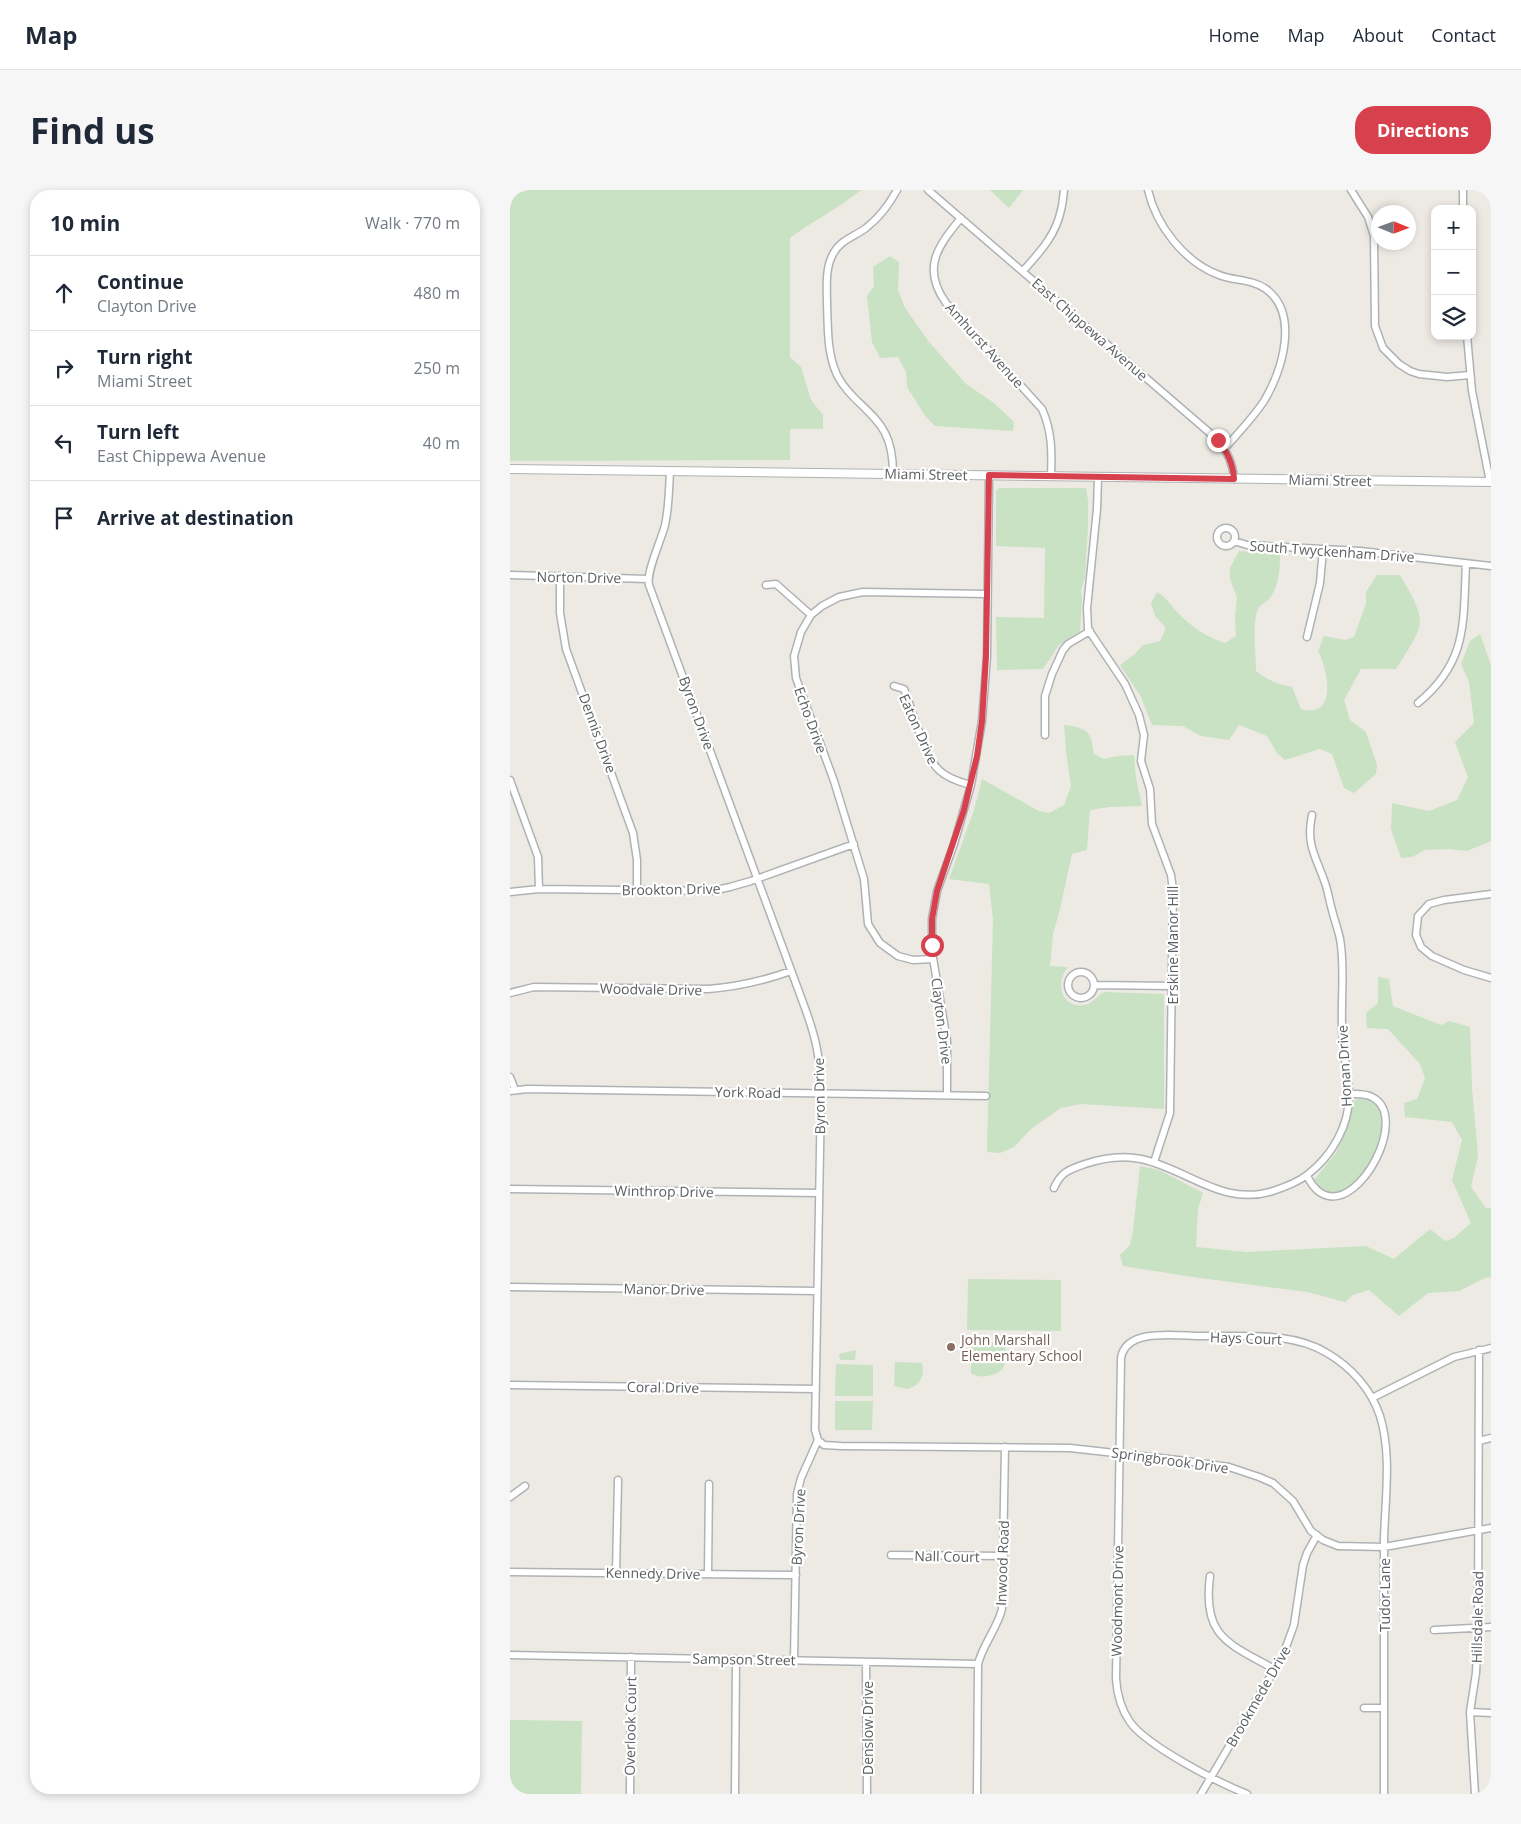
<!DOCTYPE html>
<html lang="en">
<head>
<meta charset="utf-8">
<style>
	body { margin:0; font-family:"Open Sans",sans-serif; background:#f6f6f7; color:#1f2937 }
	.controls { position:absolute; right:15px; top:15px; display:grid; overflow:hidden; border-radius:10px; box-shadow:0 2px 8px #0003 }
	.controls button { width:45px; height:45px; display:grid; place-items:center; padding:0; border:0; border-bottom:1px solid #e0e1e3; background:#fff; color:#1f2937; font:25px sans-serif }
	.compass { position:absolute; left:861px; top:15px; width:45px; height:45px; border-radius:50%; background:#fff; box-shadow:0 2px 8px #0003; rotate:91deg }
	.stop { position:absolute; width:15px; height:15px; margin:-11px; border:4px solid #d7404d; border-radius:50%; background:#fff }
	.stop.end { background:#d7404d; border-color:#fff; box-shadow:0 1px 5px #0008 }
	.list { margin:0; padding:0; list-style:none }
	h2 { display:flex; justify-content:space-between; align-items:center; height:65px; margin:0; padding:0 20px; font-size:21px }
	h2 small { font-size:16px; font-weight:400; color:#747a83 }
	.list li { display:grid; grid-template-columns:32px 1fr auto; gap:15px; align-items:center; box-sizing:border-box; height:75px; padding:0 20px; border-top:1px solid #e0e1e3 }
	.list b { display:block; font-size:19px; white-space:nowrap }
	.list p { margin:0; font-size:16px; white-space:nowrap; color:#747a83 }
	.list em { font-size:16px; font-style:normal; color:#747a83 }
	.icon { flex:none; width:28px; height:28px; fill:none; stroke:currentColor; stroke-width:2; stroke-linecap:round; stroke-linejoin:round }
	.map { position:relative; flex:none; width:981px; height:1604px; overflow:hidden; border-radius:20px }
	header { display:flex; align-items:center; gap:30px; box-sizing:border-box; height:70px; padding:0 25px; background:#fff; border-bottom:1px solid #e0e1e3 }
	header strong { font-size:24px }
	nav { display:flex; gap:28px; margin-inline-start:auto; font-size:18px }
	.intro { display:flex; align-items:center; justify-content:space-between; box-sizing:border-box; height:120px; padding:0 30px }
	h1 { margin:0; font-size:35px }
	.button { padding:12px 22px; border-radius:20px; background:#d7404d; color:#fff; font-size:18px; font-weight:700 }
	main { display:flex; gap:30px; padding:0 30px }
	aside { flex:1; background:#fff; border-radius:20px; box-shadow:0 2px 8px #0003 }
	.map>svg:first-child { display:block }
	.green { fill:#c8e2c3 }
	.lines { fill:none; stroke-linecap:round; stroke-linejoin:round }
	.minor-casing { stroke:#afb2b5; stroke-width:9 }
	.tertiary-casing { stroke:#afb2b5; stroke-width:10 }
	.minor { stroke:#fff; stroke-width:6 }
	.tertiary { stroke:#fff; stroke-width:8 }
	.route { stroke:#d7404d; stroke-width:6 }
	.education-dot { fill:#8d6e63; stroke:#fff; stroke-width:2 }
	.labels { text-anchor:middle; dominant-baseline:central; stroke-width:4.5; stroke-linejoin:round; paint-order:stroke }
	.street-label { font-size:14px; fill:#5c6063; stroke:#fff }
	.education-label { font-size:14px; fill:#785e54; stroke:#fff; text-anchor:start }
</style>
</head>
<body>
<header>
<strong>Map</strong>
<nav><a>Home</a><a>Map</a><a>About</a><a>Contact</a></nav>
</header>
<div class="intro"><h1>Find us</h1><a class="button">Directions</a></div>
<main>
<aside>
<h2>10 min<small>Walk · 770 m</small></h2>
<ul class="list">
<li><svg class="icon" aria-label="ahead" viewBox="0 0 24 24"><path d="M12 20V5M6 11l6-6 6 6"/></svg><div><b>Continue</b><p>Clayton Drive</p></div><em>480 m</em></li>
<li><svg class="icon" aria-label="right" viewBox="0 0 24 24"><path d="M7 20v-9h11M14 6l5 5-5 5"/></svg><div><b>Turn right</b><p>Miami Street</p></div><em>250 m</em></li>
<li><svg class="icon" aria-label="left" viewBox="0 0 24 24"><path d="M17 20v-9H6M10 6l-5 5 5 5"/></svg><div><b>Turn left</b><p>East Chippewa Avenue</p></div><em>40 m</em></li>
<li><svg class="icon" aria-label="arrive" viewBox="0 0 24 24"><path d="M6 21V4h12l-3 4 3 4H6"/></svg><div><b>Arrive at destination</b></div></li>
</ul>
</aside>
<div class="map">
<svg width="981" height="1604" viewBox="0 0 981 1604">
	<rect width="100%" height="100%" fill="#edeae4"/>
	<path class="green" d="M0 0H351C329 18 303 31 280 48V167L291 177 301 210 313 225V239H280V270L0 271Z
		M480 0H513L499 18Z
		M380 66 389 72 388 100 395 118 419 152 456 194 484 213 504 232 503 241 425 236 416 227 397 197 396 182 388 167 370 168 362 152 357 106 364 96 363 77Z
		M489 298H576L578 310V337L575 387 571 401 572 409 570 441 549 455 533 479 487 480 486 427 534 428 535 358 486 356V301Z
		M729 361 770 364C770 380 769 395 760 408 757 412 750 414 748 419 742 430 746 467 746 481 758 490 768 495 782 497L791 519C828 529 818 480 808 461L814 446 836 450 844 447 856 414V402L867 385H890C897 397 911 419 910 433 909 445 893 468 886 479H851L834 510 840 530 856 542 867 575 866 584 844 603 834 598 822 564 810 559 775 570 767 563 757 546 729 535 719 550 691 546 673 536 642 535 631 507 610 475 625 464 633 455 650 451 656 438 645 426 641 413 647 402C656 407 659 413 666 421 682 437 694 446 715 453L726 446 725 428 727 407 720 389V378Z
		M970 444 981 475V651L957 661 940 659 915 660 902 667 891 668 881 639 882 613 919 621 947 610 958 587 945 552 964 533 959 492 951 474 960 451Z
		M554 535C577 538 581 540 584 564L594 569 608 566 624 565 626 588 632 616 600 617 580 620 577 660 562 664 550 719 543 744 540 776 558 777C544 794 552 819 575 815 584 813 587 805 594 802L654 804V919L571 914 551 918 522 938 504 957 490 963 477 962 483 730 479 694 439 689 464 620 472 589 529 621 539 623 554 615 561 596 556 561Z
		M868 787 879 789 883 816 931 835 939 831 960 837 962 898 968 966 961 997 976 1018H981V1087L975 1088 949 1101 918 1103 889 1126 859 1100 843 1105 835 1112 797 1102 683 1087 613 1076 610 1065 620 1055 623 1041 630 976 649 980 693 1003 688 1019 686 1057 737 1062 856 1056 884 1069 920 1039 935 1051 944 1048 961 1033 942 990 952 950 942 932 895 927 894 913 907 909 915 888 910 874 878 839 857 838 856 823 868 813Z
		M854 907C897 920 852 1008 820 1002 815 1001 810 998 806 995L804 990 826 963 833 948 844 911 848 908Z
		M458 1089 551 1090V1141L457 1140Z
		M462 1151 495 1153C497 1170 497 1184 477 1186 471 1187 466 1186 461 1183Z
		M346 1160 345 1170H330L329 1164Z
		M385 1172 412 1173C415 1186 410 1196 397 1199L384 1196Z
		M326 1174 363 1175V1206H325Z
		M325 1211H363L362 1240H325Z
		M0 1530 72 1531 71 1604H0Z"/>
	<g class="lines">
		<defs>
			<path id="minor" d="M418 0 708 250C717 262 723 273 724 289
				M638 0C646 35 674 72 709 85 724 91 742 89 756 99 790 124 772 182 754 211 743 228 728 243 715 258
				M841 0 858 27 864 46 865 136 873 158 889 174 900 181 909 184 937 187 960 185
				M953 0V19
				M451 28C428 56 411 78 436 113L532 219C542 241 542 262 541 286
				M513 81C530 62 546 45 551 20 553 13 553 7 554 0
				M957 146 962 201 980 292
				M160 281C159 299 159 317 155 335 151 351 136 382 139 395L295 818C307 851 310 868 311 904L305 1240 308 1250 291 1288 287 1304 284 1470
				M383 284C383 270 382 256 375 243 364 221 339 209 327 185 317 163 318 139 317 114 317 99 315 80 322 66 329 50 344 47 356 38 370 27 379 15 387 0
				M588 287 587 319 577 418 578 439 615 494 629 525 634 545 631 571 640 599 642 634 661 685 663 700 660 923 644 972
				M707 347a9 9 0 1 1 18 0a9 9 0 1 1-18 0Z
				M724 351 737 355 850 361 981 376
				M0 385 138 389
				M50 386V423L56 459 123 643 127 670V700
				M256 395 266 394 301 425
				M797 447 810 393 813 359
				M384 496 394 499C402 519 414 564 427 578 435 587 449 592 461 595
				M908 513C958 472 953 433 956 374
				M535 545V506L542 484 553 460 558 454 580 441
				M0 590 28 667 29 699
				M0 702 29 699 202 701 220 697 241 691 344 654
				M981 704 934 710 919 714 908 726 906 745 911 757 922 766 954 780 981 788
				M423 769 403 770 388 766 370 753 358 734 354 689 324 591 286 488 284 466 291 442 301 425 312 416 329 407 353 402 477 404
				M558 795a13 13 0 1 1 26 0a13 13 0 1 1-26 0Z
				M584 795 662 796
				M0 803 24 797 198 799C227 797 253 791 281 781
				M0 887 5 900
				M0 901 17 899 476 906
				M437 905V851L422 762V729L427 701 444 654 461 595 472 531 477 466 479 285
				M797 986C801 993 806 1002 815 1005 851 1019 900 926 862 907 855 903 847 904 839 904
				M544 998C551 982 558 980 575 974 593 968 611 965 631 969 678 979 712 1017 763 1001 775 997 788 992 797 985 822 966 840 935 839 903 838 881 832 858 832 836 831 809 835 774 830 749 828 739 824 729 822 720 819 710 818 700 814 690 805 665 796 654 802 625
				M0 999 309 1003
				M0 1097 307 1101
				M0 1195 306 1199
				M862 1208 944 1167 981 1158
				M308 1250 314 1255 331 1256 560 1258 668 1270 719 1277 749 1287 763 1293 783 1311 801 1341 813 1350 828 1356 874 1357 981 1338
				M969 1251 981 1248
				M0 1307 15 1296
				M381 1365 494 1366
				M0 1382 286 1385
				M106 1383 108 1290
				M198 1384 199 1294
				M700 1386C692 1447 718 1453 764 1479
				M924 1440 981 1437
				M0 1465 468 1474
				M356 1472 357 1604
				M854 1518H874
				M960 1522 981 1523
				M120 1604 121 1467
				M225 1604 226 1469
				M467 1604 468 1474C473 1454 487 1439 492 1419L495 1257
				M691 1604 773 1465 784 1435 793 1375 797 1363 807 1345
				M737 1604C709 1593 637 1556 620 1532 611 1519 607 1504 606 1489L611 1168C616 1137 668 1146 691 1146 732 1147 781 1141 817 1163 841 1177 861 1199 870 1226 882 1265 875 1309 874 1350 874 1435 874 1519 874 1604
				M965 1604 960 1522 966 1483 968 1438 969 1160"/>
			<path id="tertiary" d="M0 279 981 292"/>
		</defs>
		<use href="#minor" class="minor-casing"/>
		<use href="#tertiary" class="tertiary-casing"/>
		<use href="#minor" class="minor"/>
		<use href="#tertiary" class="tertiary"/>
	</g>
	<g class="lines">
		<path class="route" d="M422 755V729L427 701 454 620 467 566 472 531 476 466 479 285 724 289C723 273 717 262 708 250"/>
	</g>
	<circle class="education-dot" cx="441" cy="1157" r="5"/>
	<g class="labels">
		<g class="street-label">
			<text transform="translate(580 139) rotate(41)">East Chippewa Avenue</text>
			<text transform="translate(475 155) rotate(48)">Amhurst Avenue</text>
			<text transform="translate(416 284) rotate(1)">Miami Street</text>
			<text transform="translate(820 290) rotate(1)">Miami Street</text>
			<text transform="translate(822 361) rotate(4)">South Twyckenham Drive</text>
			<text transform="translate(69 387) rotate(1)">Norton Drive</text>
			<text transform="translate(187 523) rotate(70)">Byron Drive</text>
			<text transform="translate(301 530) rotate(70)">Echo Drive</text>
			<text transform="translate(409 539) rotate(66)">Eaton Drive</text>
			<text transform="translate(88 543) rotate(70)">Dennis Drive</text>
			<text transform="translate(161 699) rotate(-1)">Brookton Drive</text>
			<text transform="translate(662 755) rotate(-90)">Erskine Manor Hill</text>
			<text transform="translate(141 799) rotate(1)">Woodvale Drive</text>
			<text transform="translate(432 831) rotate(83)">Clayton Drive</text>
			<text transform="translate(834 876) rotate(-93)">Honan Drive</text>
			<text transform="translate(238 902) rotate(1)">York Road</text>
			<text transform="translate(309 906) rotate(-91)">Byron Drive</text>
			<text transform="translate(154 1001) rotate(1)">Winthrop Drive</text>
			<text transform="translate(154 1099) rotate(1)">Manor Drive</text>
			<text transform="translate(736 1148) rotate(2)">Hays Court</text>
			<text transform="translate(153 1197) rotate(1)">Coral Drive</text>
			<text transform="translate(660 1270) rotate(8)">Springbrook Drive</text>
			<text transform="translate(288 1337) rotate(-87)">Byron Drive</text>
			<text transform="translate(437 1366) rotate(1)">Nall Court</text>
			<text transform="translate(492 1373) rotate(-88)">Inwood Road</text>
			<text transform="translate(143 1383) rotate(1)">Kennedy Drive</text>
			<text transform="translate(874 1405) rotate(-90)">Tudor Lane</text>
			<text transform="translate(607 1411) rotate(-89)">Woodmont Drive</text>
			<text transform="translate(967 1427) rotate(-89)">Hillsdale Road</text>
			<text transform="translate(234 1469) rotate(1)">Sampson Street</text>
			<text transform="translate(748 1506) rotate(-60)">Brookmede Drive</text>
			<text transform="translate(120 1536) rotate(-89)">Overlook Court</text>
			<text transform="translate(357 1538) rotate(-90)">Denslow Drive</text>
		</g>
		<g class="education-label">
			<text x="451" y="1149">John Marshall<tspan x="451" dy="16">Elementary School</tspan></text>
		</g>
	</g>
</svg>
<div class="controls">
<button>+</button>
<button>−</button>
<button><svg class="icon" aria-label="layers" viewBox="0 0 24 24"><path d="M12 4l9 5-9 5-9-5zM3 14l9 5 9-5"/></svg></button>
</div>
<svg class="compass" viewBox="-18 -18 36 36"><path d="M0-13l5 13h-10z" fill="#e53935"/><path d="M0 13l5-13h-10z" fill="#747a83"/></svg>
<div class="stop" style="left:422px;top:755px"></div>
<div class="stop end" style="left:708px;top:250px"></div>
</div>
</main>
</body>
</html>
